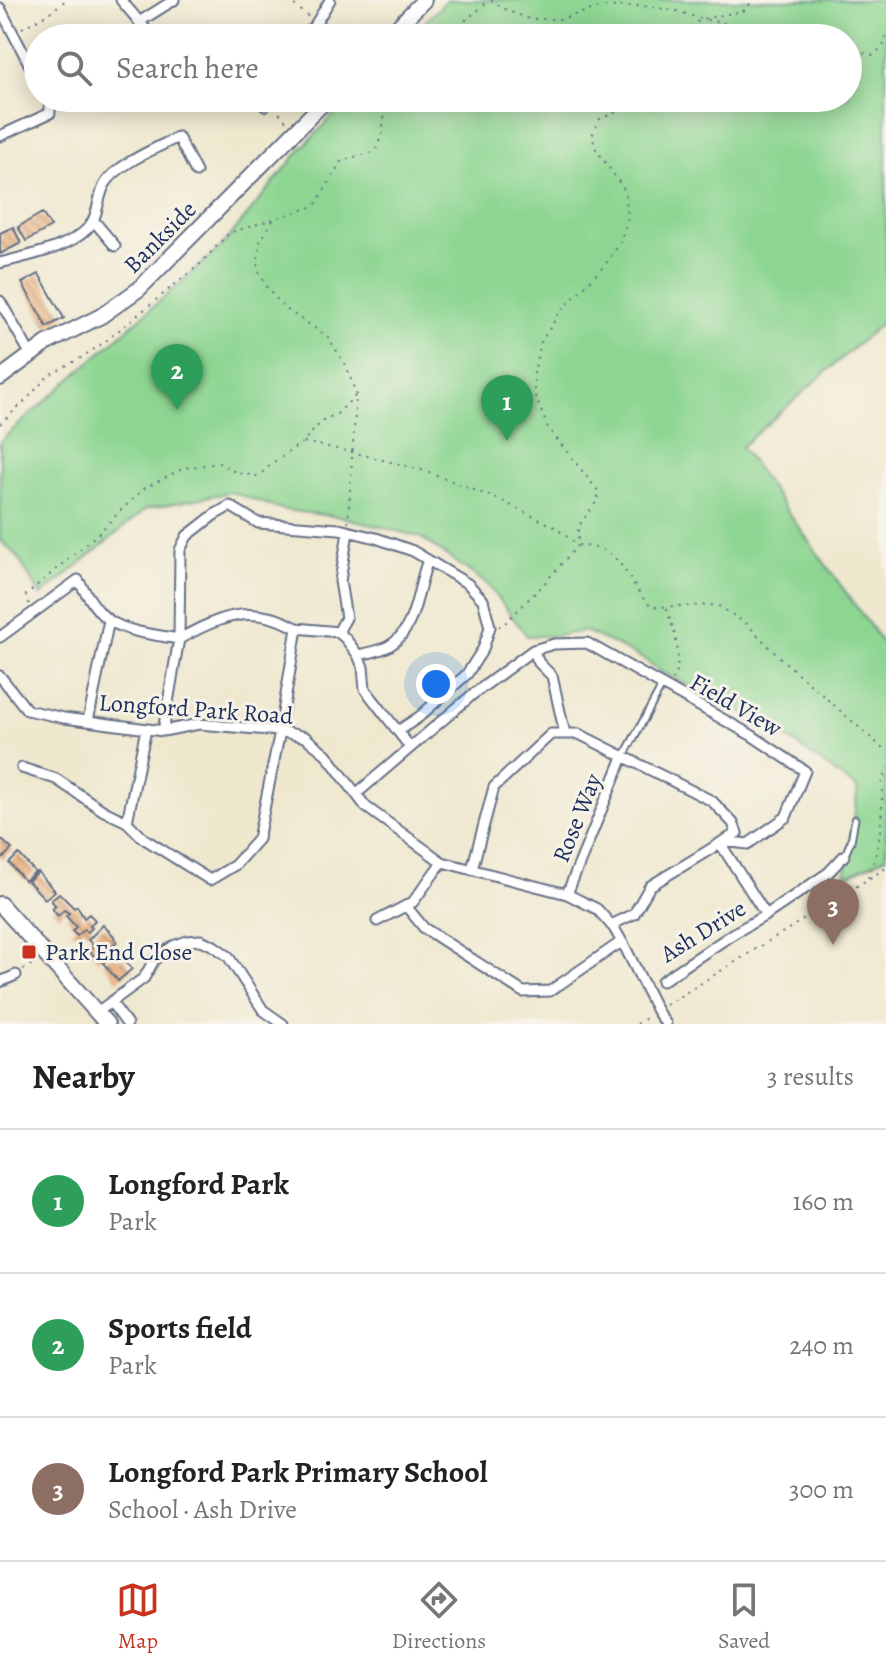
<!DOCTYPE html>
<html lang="en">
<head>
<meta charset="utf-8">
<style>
	body { margin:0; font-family:Alegreya,serif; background:#f6f6f6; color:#222 }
	.you { position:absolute; left:436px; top:684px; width:28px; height:28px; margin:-20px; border:6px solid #fff; border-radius:50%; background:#1a73e8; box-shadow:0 0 0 12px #1a73e833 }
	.badge { display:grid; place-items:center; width:52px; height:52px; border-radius:50%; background:#c8321e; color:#fff; font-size:26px; font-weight:700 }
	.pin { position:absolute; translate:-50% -66px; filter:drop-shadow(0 2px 4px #0008) }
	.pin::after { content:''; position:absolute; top:42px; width:28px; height:24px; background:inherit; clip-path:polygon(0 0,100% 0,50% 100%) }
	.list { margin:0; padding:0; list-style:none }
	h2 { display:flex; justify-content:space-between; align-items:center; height:104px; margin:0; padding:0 32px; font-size:34px }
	h2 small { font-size:26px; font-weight:400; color:#767676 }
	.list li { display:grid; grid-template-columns:52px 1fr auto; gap:24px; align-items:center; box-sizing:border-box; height:144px; padding:0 32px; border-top:2px solid #e0e0e0 }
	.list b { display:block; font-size:30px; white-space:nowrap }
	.list p { margin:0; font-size:26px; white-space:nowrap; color:#767676 }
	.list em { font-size:26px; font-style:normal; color:#767676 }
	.icon { flex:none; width:44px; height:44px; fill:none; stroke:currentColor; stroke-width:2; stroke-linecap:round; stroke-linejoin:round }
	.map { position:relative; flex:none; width:886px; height:1024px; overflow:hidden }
	.search { position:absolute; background:#fff; box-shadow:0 4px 20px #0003; left:24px; right:24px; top:24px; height:88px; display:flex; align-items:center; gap:20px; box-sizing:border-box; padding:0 28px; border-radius:44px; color:#767676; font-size:30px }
	.sheet { height:536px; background:#fff }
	nav { display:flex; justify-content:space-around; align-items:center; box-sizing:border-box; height:112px; border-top:2px solid #e0e0e0; background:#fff; font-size:22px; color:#767676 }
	nav a { display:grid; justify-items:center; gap:4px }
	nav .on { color:#c8321e }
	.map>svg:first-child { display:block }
	.park { fill:#8dd692; stroke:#548278; stroke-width:2 }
	.building { fill:url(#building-back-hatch) }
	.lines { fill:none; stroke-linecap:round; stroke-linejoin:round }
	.lane-casing { stroke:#657086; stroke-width:9 }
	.street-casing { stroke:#657086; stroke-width:13 }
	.secondary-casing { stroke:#657086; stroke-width:18 }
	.primary-casing { stroke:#657086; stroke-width:18 }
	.path { stroke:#657086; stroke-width:2; stroke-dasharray:2 6; stroke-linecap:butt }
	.lane { stroke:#fff; stroke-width:5 }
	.street { stroke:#fff; stroke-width:9 }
	.secondary { stroke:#fff; stroke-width:14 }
	.primary { stroke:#fff; stroke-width:14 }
	.poi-dot { fill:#c8321e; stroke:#f7f3e8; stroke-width:3 }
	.labels { text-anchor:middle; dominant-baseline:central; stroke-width:6; stroke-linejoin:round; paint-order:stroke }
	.street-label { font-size:24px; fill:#1b2f5e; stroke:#f7f3e8 }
	.poi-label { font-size:24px; fill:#1b2f5e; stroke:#f7f3e8; text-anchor:start }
</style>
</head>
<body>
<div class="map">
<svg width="886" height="1024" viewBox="0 0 886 1024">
	<defs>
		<pattern id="building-back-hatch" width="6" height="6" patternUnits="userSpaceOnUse" patternTransform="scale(2)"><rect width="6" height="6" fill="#e8b180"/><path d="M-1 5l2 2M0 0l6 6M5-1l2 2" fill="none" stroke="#bb906c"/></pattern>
	</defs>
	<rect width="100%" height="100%" fill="#f7f3e8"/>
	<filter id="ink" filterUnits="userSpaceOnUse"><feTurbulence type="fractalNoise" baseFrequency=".0125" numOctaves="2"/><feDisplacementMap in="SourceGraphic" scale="16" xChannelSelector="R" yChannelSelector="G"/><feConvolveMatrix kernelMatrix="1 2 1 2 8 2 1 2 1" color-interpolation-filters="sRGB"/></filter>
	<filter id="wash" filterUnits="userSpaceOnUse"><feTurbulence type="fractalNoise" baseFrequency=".006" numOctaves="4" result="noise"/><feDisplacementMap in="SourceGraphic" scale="32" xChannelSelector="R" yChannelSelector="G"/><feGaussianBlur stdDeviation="1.8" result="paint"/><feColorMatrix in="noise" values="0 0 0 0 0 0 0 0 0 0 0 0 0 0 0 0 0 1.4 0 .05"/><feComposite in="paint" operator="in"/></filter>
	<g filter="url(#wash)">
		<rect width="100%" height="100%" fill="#efe8cf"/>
		<path class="park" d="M447 0H886V319L741 447 886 648V857L845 877 858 789 786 737 743 712 659 671 645 660 614 644 584 631 557 636H527L487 584 420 537 341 517 284 510 231 492 146 509 41 596 17 556 0 540V441L221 247 302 148 350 98H848V38H409Z"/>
		<g id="blocks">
			<path class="building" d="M42 213 51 227 26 241 18 227Z
				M13 227 21 243 0 254V233Z
				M39 274 64 318 47 327 22 283Z
				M0 838 12 849 2 859 0 857Z
				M19 854 35 872 25 881 9 863Z
				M38 872 55 891 45 899 28 881Z
				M59 893 74 908 77 906 84 918 89 914 95 920 90 926 92 928 87 933 84 929 77 936 72 931 76 927 66 916 69 913 64 910 58 916 52 909 56 906 51 900Z
				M103 925 115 937 114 938 117 941 98 960 89 951 94 946 88 940Z
				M114 954 119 960 122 957 132 969 118 981 103 963Z"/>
		</g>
	</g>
	<g filter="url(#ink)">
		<use href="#blocks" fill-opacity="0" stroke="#657086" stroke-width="2"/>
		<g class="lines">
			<defs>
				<path id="lane" d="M624 756 662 686
					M845 855 851 841 855 819"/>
				<path id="street" d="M121 0 153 38
					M0 8 38 81
					M139 22 174 0
					M302 38 315 25 330 0
					M261 98 265 106
					M0 136 50 113V103L47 98
					M94 221 115 246
					M0 263C26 256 67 249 87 229 99 217 97 198 105 184 117 164 157 148 178 137L196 172
					M0 301 31 355
					M297 628 338 632 345 638 358 655 363 667 365 689 410 747
					M338 632 346 618 340 581 348 532
					M0 637 78 580C87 594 96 612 110 621 130 633 157 635 179 639L163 731
					M533 650 554 644 587 643 751 735 805 771 786 817 748 844 723 841
					M358 655C368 653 380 651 389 646 417 630 417 587 428 560
					M0 676 27 710 64 718 163 731 199 724 280 731 305 737 326 754 366 807 442 862 567 894 597 909 614 928 626 949 657 1011 666 1024
					M88 721 109 620
					M22 768 56 779 104 811 127 822 143 838 210 880 235 865 258 839 280 731 297 628C251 603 222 616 179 639L180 550 187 536 214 515 230 506 258 523 339 529 376 538 413 551 468 584 483 600 490 627 483 649 467 674 419 717 398 731
					M356 794 472 695 533 650 539 663 552 676 565 734
					M127 822 146 729
					M472 869 494 787 551 734H579L712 801 733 823 737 833 650 886 634 914 611 925
					M567 894 623 757
					M406 906 424 928 523 992 550 991 621 942
					M766 915 828 873 844 856
					M377 921 413 902 442 862
					M662 981 736 932 766 915 720 843
					M0 982 16 975
					M111 1002 127 1024
					M96 1013 144 978 154 960 173 946 187 941 201 940 214 946 228 956 263 1010 283 1024"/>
				<path id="secondary" d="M387 38 424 0
					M0 378 47 343 101 316 139 289 328 98"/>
				<path id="primary" d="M0 904 107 1024"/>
			</defs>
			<use href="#lane" class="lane-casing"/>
			<use href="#street" class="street-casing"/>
			<use href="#secondary" class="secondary-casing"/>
			<use href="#primary" class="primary-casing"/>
			<path class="path" d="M288 0 309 17
				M491 0 508 11 529 19H560L602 7 642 6 673 10 702 19 775 33 821 38
				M22 28 46 15 66 0
				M449 38 455 29 489 1
				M679 38 685 30 702 19 743 11 754 0
				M848 48 873 55 883 47 886 36
				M644 98 635 104 600 119 593 133 594 146 625 191 628 218 620 243 605 265 560 312 541 342 534 372V393L548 428 599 492 597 501 578 527V545C586 546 595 547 603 550 626 560 632 591 652 607L717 605 747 624 777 655 886 751
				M274 107 288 123
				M273 220 260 242 257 268 268 290 286 309 328 337 347 367 356 395 348 523
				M0 424 27 399 49 375 79 359 102 344 200 264 229 233 315 206 342 160 375 152 382 135 385 112 402 106 426 104 427 98
				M304 442 352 452 429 472 502 501 553 526 578 545 541 587 502 626H499
				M29 604 26 595 101 531 118 513 145 488 184 468 219 463 237 473 258 476 274 462 303 442 324 419 336 415 356 395
				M667 609C674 632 684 657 673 680
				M868 878C882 844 882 816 882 781L886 774
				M23 970 34 963
				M666 1005 886 868
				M637 1024 648 1017"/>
			<use href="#lane" class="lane"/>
			<use href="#street" class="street"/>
			<use href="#secondary" class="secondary"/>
			<use href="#primary" class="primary"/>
		</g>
	</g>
	<rect class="poi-dot" x="21" y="944" width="16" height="16" rx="4"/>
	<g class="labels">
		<g class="street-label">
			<text transform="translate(160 237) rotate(-45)">Bankside</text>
			<text transform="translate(736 705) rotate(30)">Field View</text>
			<text transform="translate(196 709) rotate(4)">Longford Park Road</text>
			<text transform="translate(577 818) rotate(-68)">Rose Way</text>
			<text transform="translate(703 931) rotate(-32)">Ash Drive</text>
		</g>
		<g class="poi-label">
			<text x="45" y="952">Park End Close</text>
		</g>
	</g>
</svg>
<div class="you"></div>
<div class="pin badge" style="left:507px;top:441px;background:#2e9e5b">1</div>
<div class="pin badge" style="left:177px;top:410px;background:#2e9e5b">2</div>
<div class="pin badge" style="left:833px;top:945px;background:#8d6e63">3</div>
<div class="search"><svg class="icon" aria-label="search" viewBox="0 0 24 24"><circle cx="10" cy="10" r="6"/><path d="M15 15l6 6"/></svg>Search here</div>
</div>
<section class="sheet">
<h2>Nearby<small>3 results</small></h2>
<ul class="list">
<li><span class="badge" style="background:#2e9e5b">1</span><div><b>Longford Park</b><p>Park</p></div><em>160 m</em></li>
<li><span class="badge" style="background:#2e9e5b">2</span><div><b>Sports field</b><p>Park</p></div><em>240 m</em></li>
<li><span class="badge" style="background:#8d6e63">3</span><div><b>Longford Park Primary School</b><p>School · Ash Drive</p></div><em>300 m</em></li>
</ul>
</section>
<nav>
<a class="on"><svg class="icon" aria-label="map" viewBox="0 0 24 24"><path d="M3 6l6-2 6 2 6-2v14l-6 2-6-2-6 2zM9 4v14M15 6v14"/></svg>Map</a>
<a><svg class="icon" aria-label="directions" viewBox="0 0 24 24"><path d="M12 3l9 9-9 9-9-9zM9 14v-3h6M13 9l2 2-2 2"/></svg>Directions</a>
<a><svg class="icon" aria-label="saved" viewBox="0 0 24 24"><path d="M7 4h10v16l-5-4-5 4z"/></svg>Saved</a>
</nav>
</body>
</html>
